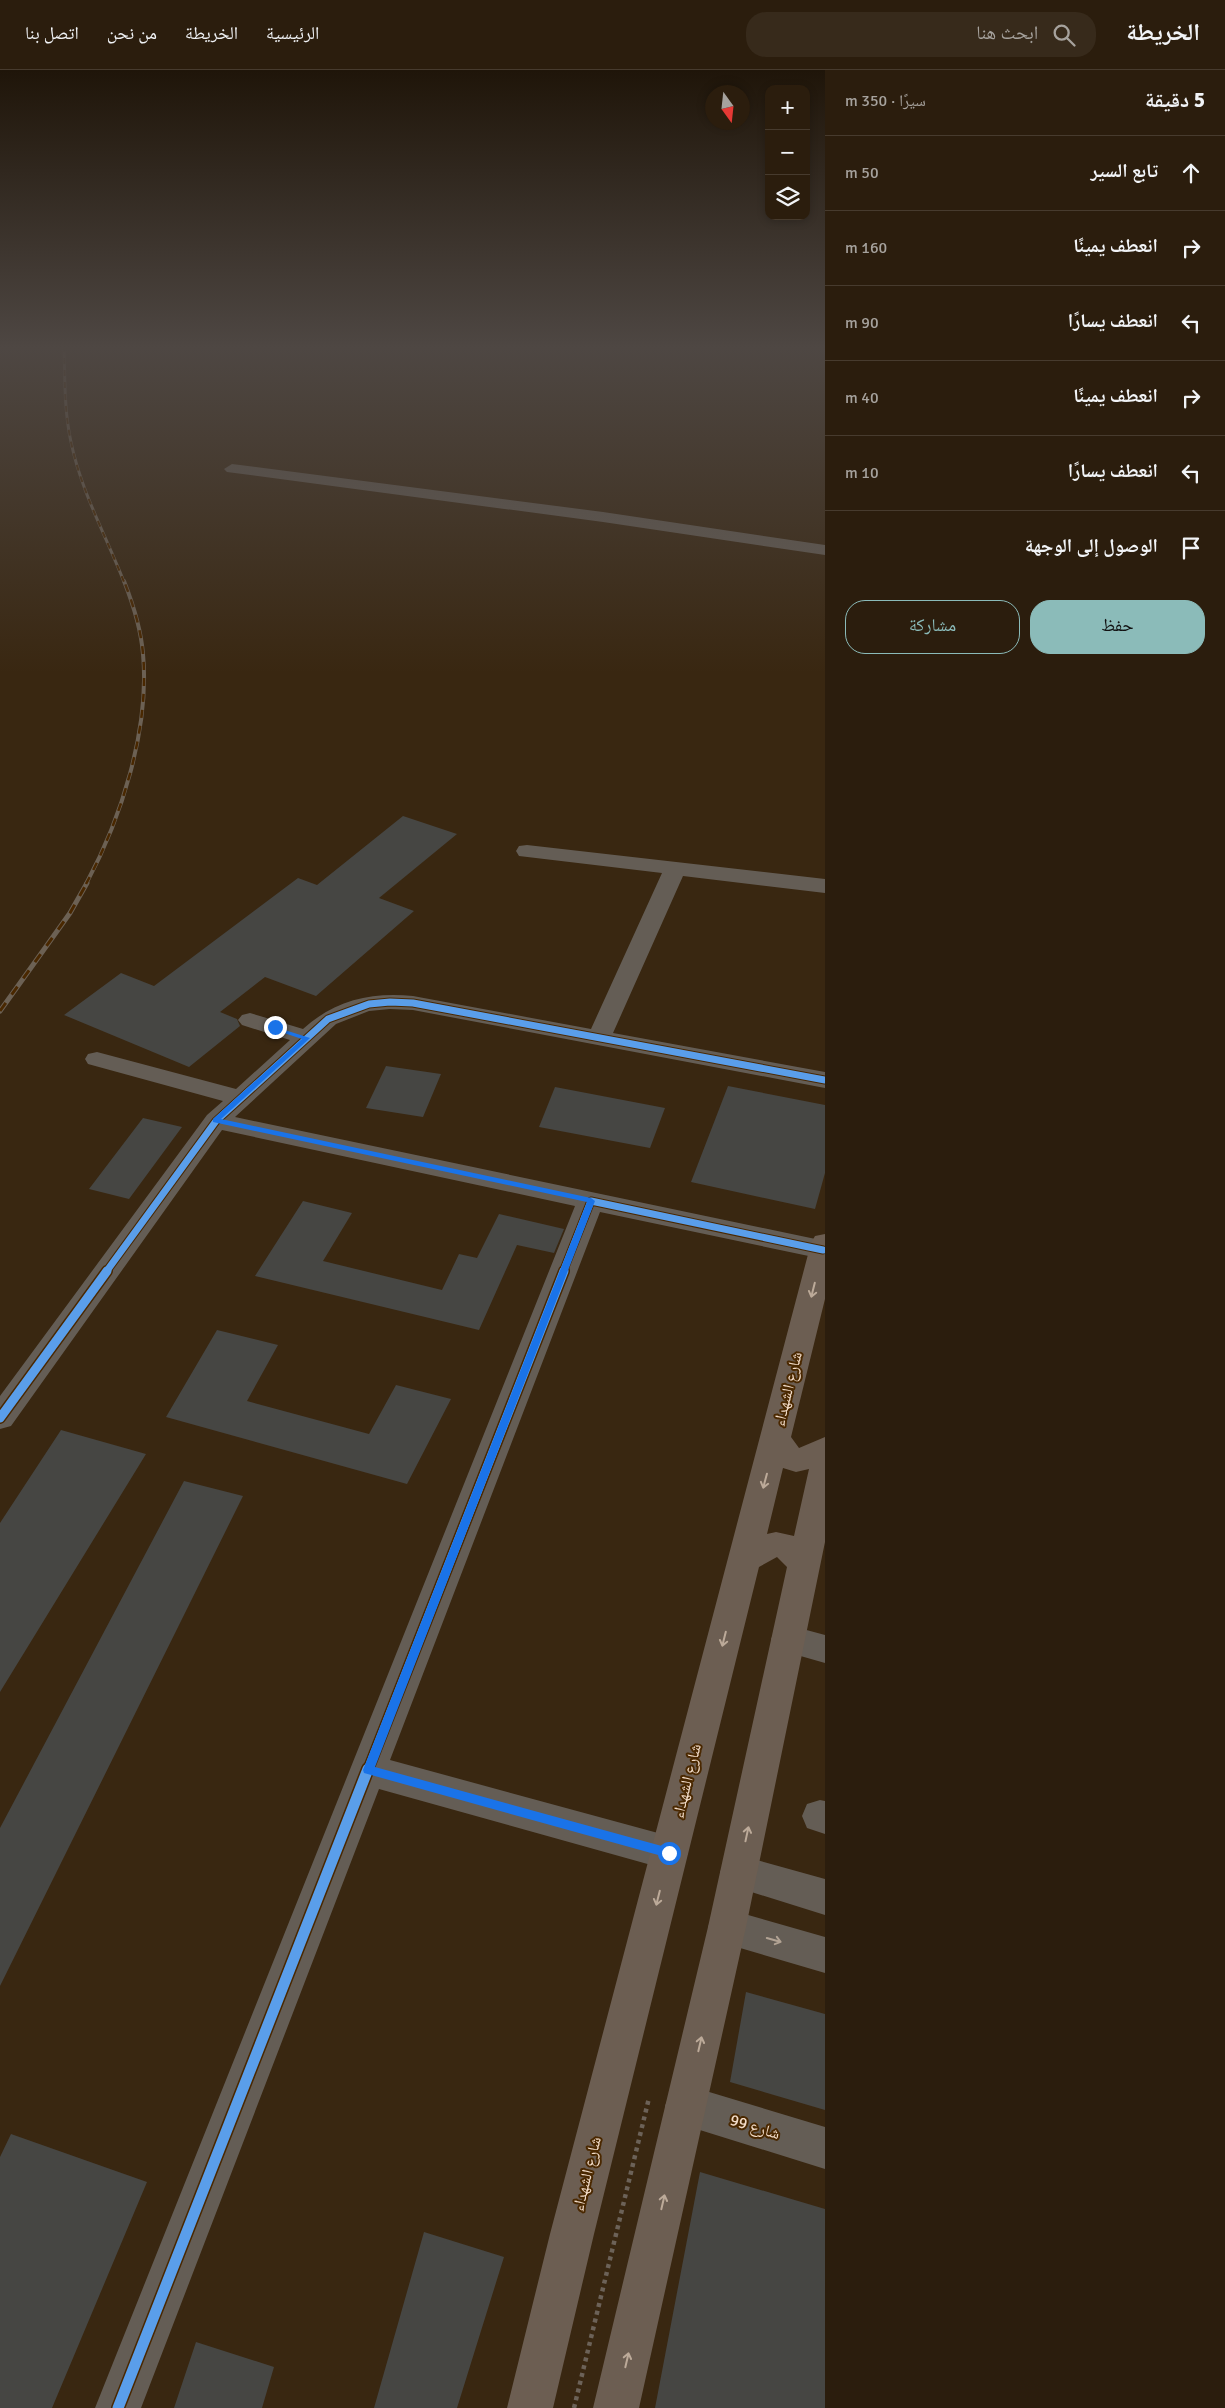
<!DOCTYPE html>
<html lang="ar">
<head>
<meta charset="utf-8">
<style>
	body { margin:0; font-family:Signika,"Noto Naskh Arabic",sans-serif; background:#372a1b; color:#f1f3f6; direction:rtl }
	.controls { position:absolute; right:15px; top:15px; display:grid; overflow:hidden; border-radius:10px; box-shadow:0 2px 8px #0003 }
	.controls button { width:45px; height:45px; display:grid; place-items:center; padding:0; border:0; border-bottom:1px solid #473b2e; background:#2b1d0d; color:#f1f3f6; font:25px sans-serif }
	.compass { position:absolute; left:705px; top:15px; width:45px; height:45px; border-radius:50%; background:#2b1d0d; box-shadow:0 2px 8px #0003; rotate:165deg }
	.stop { position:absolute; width:15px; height:15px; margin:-11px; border:4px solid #1a73e8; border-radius:50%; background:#fff }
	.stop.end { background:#1a73e8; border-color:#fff; box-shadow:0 1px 5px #0008 }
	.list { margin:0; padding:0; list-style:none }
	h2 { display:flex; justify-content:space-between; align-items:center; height:65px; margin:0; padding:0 20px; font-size:21px }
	h2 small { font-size:16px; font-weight:400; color:#a6a29d }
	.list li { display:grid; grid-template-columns:32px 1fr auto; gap:15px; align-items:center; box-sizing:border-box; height:75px; padding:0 20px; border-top:1px solid #473b2e }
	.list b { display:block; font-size:19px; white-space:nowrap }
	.list em { font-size:16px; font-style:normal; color:#a6a29d }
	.actions { display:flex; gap:10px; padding:15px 20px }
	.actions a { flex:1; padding:11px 0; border:1px solid #8bbbb9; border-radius:20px; text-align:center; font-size:18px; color:#8bbbb9 }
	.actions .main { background:#8bbbb9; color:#111 }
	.icon { flex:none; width:28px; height:28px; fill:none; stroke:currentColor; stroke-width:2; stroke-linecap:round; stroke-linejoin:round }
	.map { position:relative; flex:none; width:825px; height:2338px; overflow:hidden; direction:ltr }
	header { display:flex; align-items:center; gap:30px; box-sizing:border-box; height:70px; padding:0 25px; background:#2b1d0d; border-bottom:1px solid #473b2e }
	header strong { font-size:24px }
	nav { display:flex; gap:28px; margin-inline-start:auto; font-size:18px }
	.search { width:350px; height:45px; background:#372a1b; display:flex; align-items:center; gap:12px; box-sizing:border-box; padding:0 18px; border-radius:20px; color:#a6a29d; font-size:19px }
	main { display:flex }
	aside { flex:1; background:#2b1d0d }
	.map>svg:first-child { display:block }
	.building { fill:#464643 }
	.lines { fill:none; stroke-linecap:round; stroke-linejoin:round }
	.path { stroke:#6c6258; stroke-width:4.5; stroke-dasharray:4 4; stroke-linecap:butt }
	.minor { fill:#645d55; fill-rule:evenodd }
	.highway { fill:#6c5e52; fill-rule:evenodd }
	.rail-far2-casing { stroke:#6c6154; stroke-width:3 }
	.rail-far1-casing { stroke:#6c6154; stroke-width:4 }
	.rail-casing { stroke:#6c6154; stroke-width:5 }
	.rail-far2 { stroke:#4a2800; stroke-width:2; stroke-dasharray:6; stroke-linecap:butt }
	.rail-far1 { stroke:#4a2800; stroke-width:2.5; stroke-dasharray:8; stroke-linecap:butt }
	.rail { stroke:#4a2800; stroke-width:3; stroke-dasharray:10; stroke-linecap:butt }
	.cycleway-far2-casing { stroke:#4a2800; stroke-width:9 }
	.cycleway-far1-casing { stroke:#4a2800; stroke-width:12 }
	.cycleway-casing { stroke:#4a2800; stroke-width:14 }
	.cycleway-far2 { stroke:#5a9eea; stroke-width:7 }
	.cycleway-far1 { stroke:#5a9eea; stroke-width:9 }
	.cycleway { stroke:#5a9eea; stroke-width:11 }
	.oneway { stroke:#bcaa99 }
	.oneway2 { stroke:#b2a394 }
	.route { fill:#1a73e8 }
	.labels { text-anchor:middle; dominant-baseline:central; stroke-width:4; stroke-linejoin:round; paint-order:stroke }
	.near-street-label { font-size:16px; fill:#f2dcc8; stroke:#4a2800 }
</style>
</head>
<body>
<header>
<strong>الخريطة</strong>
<div class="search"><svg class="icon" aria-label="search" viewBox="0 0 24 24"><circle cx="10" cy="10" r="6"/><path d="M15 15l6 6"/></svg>ابحث هنا</div>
<nav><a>الرئيسية</a><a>الخريطة</a><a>من نحن</a><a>اتصل بنا</a></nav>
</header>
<main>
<aside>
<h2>5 دقيقة<small>سيرًا · 350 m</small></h2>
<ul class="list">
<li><svg class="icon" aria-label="ahead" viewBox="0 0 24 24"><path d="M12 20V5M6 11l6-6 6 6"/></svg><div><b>تابع السير</b></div><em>50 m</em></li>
<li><svg class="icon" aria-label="right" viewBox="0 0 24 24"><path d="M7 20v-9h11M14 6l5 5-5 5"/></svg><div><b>انعطف يمينًا</b></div><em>160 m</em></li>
<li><svg class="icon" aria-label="left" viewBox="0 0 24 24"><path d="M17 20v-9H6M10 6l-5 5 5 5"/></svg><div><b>انعطف يسارًا</b></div><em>90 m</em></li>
<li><svg class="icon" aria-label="right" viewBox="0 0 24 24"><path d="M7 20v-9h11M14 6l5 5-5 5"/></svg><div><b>انعطف يمينًا</b></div><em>40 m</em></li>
<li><svg class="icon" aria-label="left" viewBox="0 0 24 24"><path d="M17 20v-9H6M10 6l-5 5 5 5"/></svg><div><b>انعطف يسارًا</b></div><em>10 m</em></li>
<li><svg class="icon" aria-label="arrive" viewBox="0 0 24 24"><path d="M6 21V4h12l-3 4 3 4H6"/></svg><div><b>الوصول إلى الوجهة</b></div></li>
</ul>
<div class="actions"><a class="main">حفظ</a><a>مشاركة</a></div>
</aside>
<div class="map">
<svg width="825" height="2338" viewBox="0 0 825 2338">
	<rect width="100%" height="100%" fill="#392711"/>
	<path class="building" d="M403 746 457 764 379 828 414 841 316 926 265 907 220 942 237 949 240 956 189 997 64 945 121 903 154 916 298 808 317 815Z
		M386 996 441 1004 423 1047 366 1038Z
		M728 1016 825 1035V1103L815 1139 691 1112Z
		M555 1017 665 1038 650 1078 539 1057Z
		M143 1048 182 1057 129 1129 89 1119Z
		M303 1131 352 1143 323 1191 442 1220 459 1184 477 1188 499 1144 564 1159 554 1183 517 1175 479 1260 255 1206Z
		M217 1260 278 1275 247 1331 369 1364 396 1315 451 1329 407 1414 166 1347Z
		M61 1360 146 1384 0 1622V1453Z
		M184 1411 243 1426 0 1916V1758Z
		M746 1922 825 1944V2040L730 2012Z
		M11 2064 147 2112 52 2338H0V2087Z
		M700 2102 825 2139V2338H655Z
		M424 2162 504 2187 457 2338H374Z
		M196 2272 274 2297 262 2338H174Z"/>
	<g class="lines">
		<path class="path" d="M574 2338 649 2028"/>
		<path class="minor" d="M232 394 603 442 825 475V485L603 452 227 402 224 399Z
			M527 775 825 809V823L683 806 613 963 825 1002V1018L413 940 390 939 369 941 336 954 235 1047 825 1171V1189H823L600 1142 390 1690 669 1766 682 1771 688 1783 682 1795 669 1800 379 1719 141 2338H95L575 1136 222 1060 11 1356 0 1359V1326L207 1045 223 1031 88 994 85 989 88 984 97 982 236 1019 290 970 242 955 238 950 242 945 250 943 303 959C335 930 371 922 413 926L591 959 662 803 519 786 516 781 519 776Z
			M788 1555 825 1565V1593L776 1579 771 1569 776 1559Z
			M820 1730 825 1731V1764L807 1758 802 1746 807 1734Z
			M739 1785 825 1809V1845L726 1814 720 1802 726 1790Z
			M727 1839 825 1867V1903L713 1870 708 1857 713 1844Z
			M686 2015 825 2057V2099L671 2051 665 2036 671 2021Z"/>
		<path class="highway" d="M825 1164V1229L791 1367 799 1378 825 1367V1472L746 1857 639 2338H593L708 1857 787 1497 777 1487 759 1497 594 2164 553 2338H507L550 2164 811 1173 815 1166ZM783 1398 796 1402 809 1399 794 1466 776 1462 767 1464Z"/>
		<defs>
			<path id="rail-far2" d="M64 276C65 308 64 340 71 372 81 421 106 466 124 512"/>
			<path id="rail-far1" d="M86 814C121 749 150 659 143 584 141 559 133 534 124 511"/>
			<path id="rail" d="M0 941 70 843 87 813"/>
		</defs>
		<use href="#rail-far2" class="rail-far2-casing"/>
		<use href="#rail-far1" class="rail-far1-casing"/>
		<use href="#rail" class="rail-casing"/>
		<use href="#rail-far2" class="rail-far2"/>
		<use href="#rail-far1" class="rail-far1"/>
		<use href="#rail" class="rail"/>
		<defs>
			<path id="cycleway-far2" d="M106 1202 216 1051 328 949 369 934 390 932 413 933 825 1010
				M563 1202 591 1131 823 1180"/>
			<path id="cycleway-far1" d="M0 1348 107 1201
				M368 1700 564 1201"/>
			<path id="cycleway" d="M118 2338 368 1699"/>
		</defs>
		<use href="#cycleway-far2" class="cycleway-far2-casing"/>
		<use href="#cycleway-far1" class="cycleway-far1-casing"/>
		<use href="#cycleway" class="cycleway-casing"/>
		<use href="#cycleway-far2" class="cycleway-far2"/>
		<use href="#cycleway-far1" class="cycleway-far1"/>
		<use href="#cycleway" class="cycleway"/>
	</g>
	<defs><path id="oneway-shaft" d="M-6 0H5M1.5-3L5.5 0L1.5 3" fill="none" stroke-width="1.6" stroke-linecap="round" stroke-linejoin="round" transform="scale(1.25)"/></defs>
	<g class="oneway">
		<use href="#oneway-shaft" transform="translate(813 1220) rotate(104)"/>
		<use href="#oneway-shaft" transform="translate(765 1411) rotate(105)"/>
		<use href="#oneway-shaft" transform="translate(724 1569) rotate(104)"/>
		<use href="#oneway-shaft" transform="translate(747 1764) rotate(-78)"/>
		<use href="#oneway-shaft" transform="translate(658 1828) rotate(104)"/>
		<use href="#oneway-shaft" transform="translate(700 1974) rotate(-77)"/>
		<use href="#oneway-shaft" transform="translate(663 2132) rotate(-77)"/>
		<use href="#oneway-shaft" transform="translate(627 2290) rotate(-77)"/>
	</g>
	<use class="oneway2" href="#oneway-shaft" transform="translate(774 1870) rotate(16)"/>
	<linearGradient id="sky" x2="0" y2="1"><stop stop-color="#1f1509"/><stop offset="0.46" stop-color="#4e4743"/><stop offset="1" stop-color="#4e4743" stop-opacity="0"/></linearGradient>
	<rect width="825" height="603" fill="url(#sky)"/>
	<path class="route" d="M272 956 310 968 221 1049 591 1128 595 1131 375 1697 669 1778 673 1779V1786L669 1788 364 1703 363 1700 587 1132 213 1052V1049L302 969 272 959Z"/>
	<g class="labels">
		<g class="near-street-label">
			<text transform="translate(788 1319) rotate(-76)">شارع الشهداء</text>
			<text transform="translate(687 1711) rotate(-76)">شارع الشهداء</text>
			<text transform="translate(755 2057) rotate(17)">شارع 99</text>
			<text transform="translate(587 2104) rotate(-76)">شارع الشهداء</text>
		</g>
	</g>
</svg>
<div class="controls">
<button>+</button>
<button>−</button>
<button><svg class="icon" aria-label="layers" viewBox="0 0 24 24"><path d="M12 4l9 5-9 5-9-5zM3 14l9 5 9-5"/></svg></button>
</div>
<svg class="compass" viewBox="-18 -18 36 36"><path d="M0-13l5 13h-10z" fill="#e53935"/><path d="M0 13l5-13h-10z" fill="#a6a29d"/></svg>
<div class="stop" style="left:669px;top:1783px"></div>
<div class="stop end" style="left:275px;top:957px"></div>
</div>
</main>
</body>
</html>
